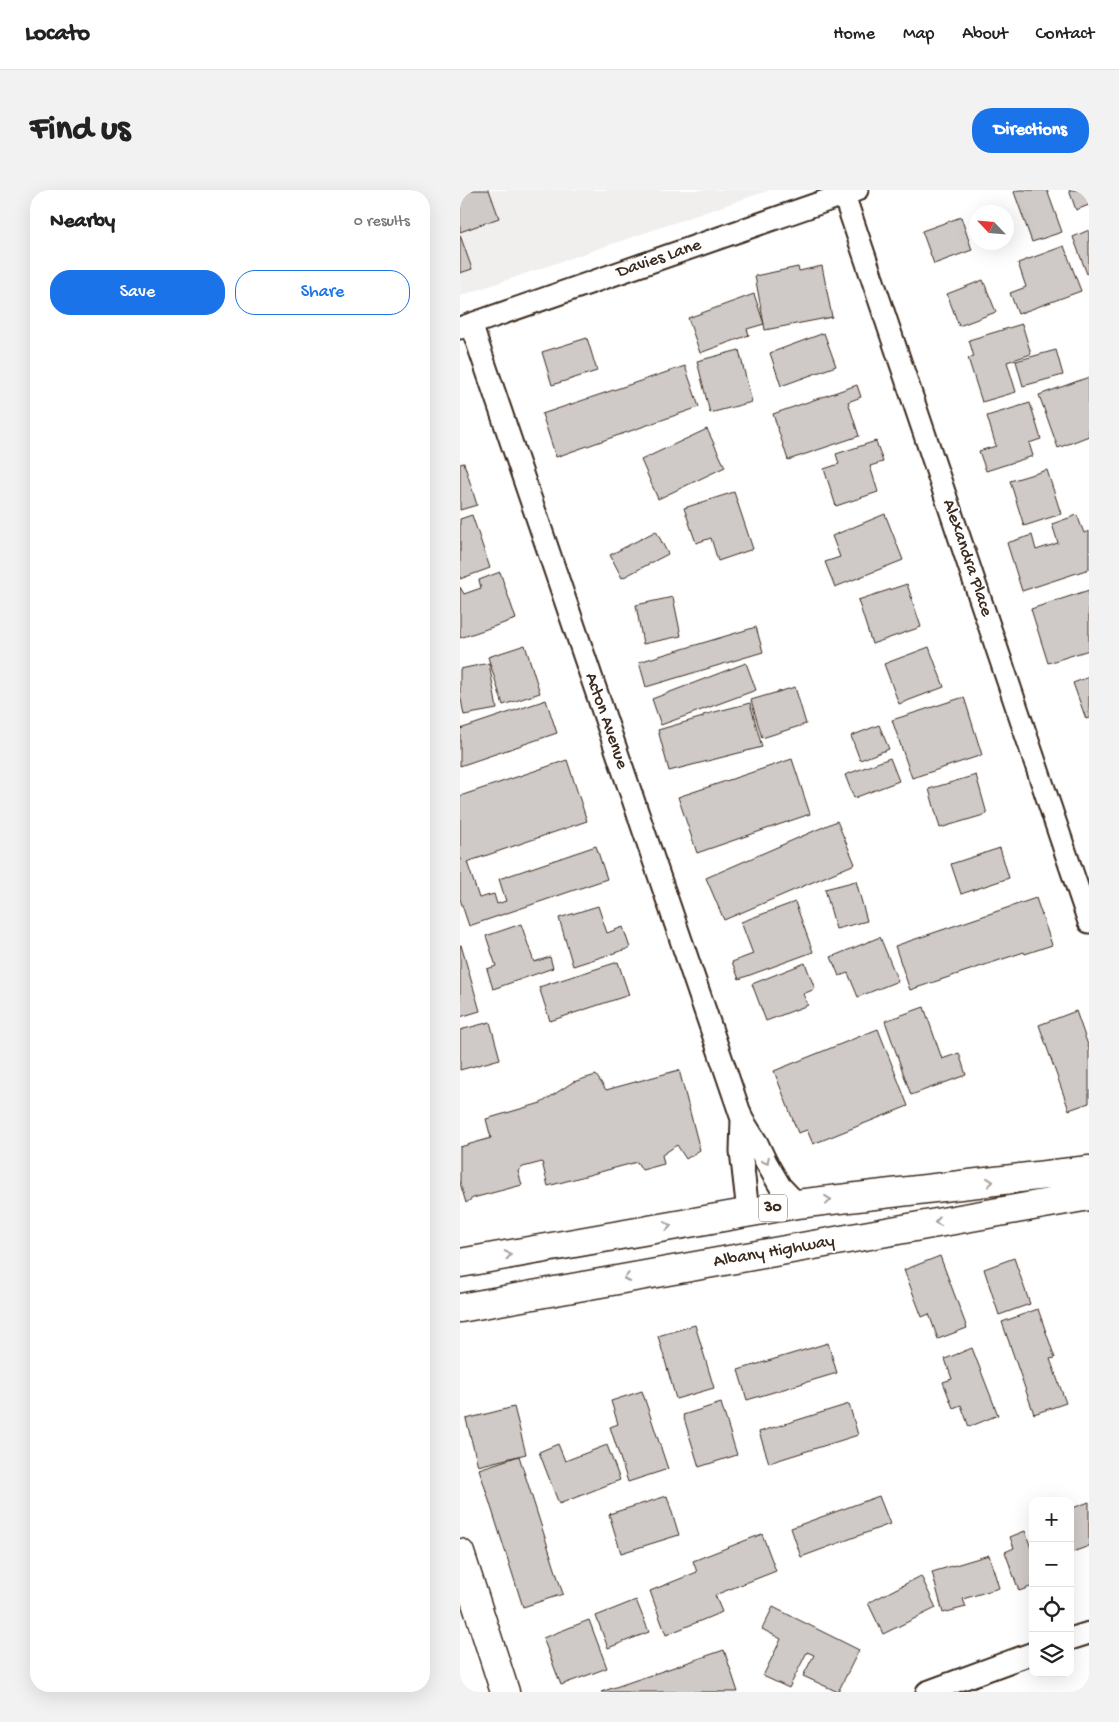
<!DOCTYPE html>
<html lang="en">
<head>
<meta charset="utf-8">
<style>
	body { margin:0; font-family:"Gochi Hand",sans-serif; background:#f2f2f2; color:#222 }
	.controls { position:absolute; right:15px; bottom:15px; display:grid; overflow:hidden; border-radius:10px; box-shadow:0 5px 20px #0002 }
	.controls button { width:45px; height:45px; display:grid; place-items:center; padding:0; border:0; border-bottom:1px solid #e0e0e0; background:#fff; color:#222; font:25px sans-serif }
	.compass { position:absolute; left:509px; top:15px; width:45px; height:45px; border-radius:50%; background:#fff; box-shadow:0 5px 20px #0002; rotate:296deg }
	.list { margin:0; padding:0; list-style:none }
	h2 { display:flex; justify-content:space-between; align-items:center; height:65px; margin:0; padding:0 20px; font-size:21px }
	h2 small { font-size:16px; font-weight:400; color:#767676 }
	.actions { display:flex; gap:10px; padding:15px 20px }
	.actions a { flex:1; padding:11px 0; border:1px solid #1a73e8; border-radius:20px; text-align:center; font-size:18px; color:#1a73e8 }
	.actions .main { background:#1a73e8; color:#fff }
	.icon { flex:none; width:28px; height:28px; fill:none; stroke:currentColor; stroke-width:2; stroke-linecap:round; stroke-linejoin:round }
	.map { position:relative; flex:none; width:629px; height:1502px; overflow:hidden; border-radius:20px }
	header { display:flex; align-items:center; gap:30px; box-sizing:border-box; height:70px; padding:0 25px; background:#fff; border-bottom:1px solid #e0e0e0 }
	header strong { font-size:24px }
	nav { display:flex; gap:28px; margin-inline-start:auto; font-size:18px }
	.intro { display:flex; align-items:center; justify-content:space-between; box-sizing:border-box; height:120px; padding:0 30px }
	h1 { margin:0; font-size:35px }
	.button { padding:12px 22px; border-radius:20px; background:#1a73e8; color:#fff; font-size:18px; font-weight:700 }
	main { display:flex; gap:30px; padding:0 30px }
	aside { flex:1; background:#fff; border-radius:20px; box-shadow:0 5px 20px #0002 }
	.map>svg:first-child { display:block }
	.built { fill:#f1efee }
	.building { fill:#cfcac7; stroke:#3b2a1e }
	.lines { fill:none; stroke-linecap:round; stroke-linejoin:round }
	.street-casing { stroke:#3b2a1e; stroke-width:25 }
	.secondary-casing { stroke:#3b2a1e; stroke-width:31 }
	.highway-casing { stroke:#3b2a1e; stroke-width:31 }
	.street { stroke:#fff; stroke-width:21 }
	.secondary { stroke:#fff; stroke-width:28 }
	.highway { stroke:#fff; stroke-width:28 }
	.oneway { stroke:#a79f9a }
	.labels { text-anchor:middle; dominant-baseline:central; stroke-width:4; stroke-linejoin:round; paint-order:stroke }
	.shield { fill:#fff; stroke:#766a62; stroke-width:1 }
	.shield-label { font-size:16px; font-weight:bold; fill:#3b2a1e }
	.street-label { font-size:18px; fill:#3b2a1e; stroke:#fff }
</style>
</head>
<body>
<header>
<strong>Locato</strong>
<nav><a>Home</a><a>Map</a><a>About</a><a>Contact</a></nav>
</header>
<div class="intro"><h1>Find us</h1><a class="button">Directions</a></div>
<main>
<aside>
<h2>Nearby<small>0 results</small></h2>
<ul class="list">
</ul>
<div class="actions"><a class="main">Save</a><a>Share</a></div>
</aside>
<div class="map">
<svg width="629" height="1502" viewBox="0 0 629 1502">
	<rect width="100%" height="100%" fill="#fff"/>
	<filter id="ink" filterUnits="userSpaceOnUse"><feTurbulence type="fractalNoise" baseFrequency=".02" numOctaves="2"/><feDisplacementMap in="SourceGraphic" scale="10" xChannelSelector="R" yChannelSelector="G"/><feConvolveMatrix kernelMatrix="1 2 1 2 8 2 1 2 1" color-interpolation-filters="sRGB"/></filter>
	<g filter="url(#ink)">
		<path class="built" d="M0 0H310L0 106Z"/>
		<path class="building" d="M0 0H29L39 28 0 42Z
			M559 0H587L602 42 572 52 554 2Z
			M609 0H629V15L616 20Z
			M501 27 512 60 474 74 462 41Z
			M629 40V84H627L613 47Z
			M0 45 12 79 0 83Z
			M604 56 621 101 558 124 550 103 566 97 558 73Z
			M362 76 372 127 305 140 295 86 338 77 339 81Z
			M523 90 536 122 499 136 487 104Z
			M294 104 304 134 287 139 289 145 240 163 228 128Z
			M562 134 571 164 547 172 556 202 522 212 508 168 514 167 509 150Z
			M364 143 376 176 321 196 310 163Z
			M127 148 137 181 92 195 82 162Z
			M279 160 292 212 250 223 237 171Z
			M596 160 603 185 563 196 556 171Z
			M225 176 239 217 96 267 82 224Z
			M629 187V246L598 258 579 205Z
			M397 195 401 207 388 212 399 246 328 270 313 224Z
			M570 213 581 249 569 253 573 266 526 281 519 261 536 256 527 226Z
			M247 239 265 277 198 309 181 270Z
			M416 251 423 272 410 276 418 302 376 316 364 279 379 274 376 264Z
			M4 273 17 315 0 320V274Z
			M587 280 601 324 564 336 550 291Z
			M274 302 293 359 258 371 251 348 236 353 224 318Z
			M425 324 443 370 375 397 365 372 380 367 372 346Z
			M12 325 30 378 0 389V329Z
			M617 325 624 343 629 341V379L562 401 547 353 572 345 576 360 598 353 592 334Z
			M196 341 208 364 162 388 150 365Z
			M40 382 56 429 0 448V397L4 404 21 398 19 390Z
			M447 394 461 437 412 454 398 410Z
			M629 400V460L588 473 571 419Z
			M213 407 221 446 183 454 176 415Z
			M296 437 303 462 186 497 179 472Z
			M65 455 80 503 43 515 28 467Z
			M469 457 484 497 439 514 424 474Z
			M29 473 37 519 4 525 0 504V479Z
			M286 473 296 500 201 535 192 509Z
			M629 487V528L626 529 613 493Z
			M335 497 346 534 302 548 291 510Z
			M504 507 522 565 452 588 432 530Z
			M86 510 97 543 0 576V539Z
			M290 513 302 557 209 581 198 540 243 527V525Z
			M419 535 429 559 400 570 391 546Z
			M430 568 439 591 394 608 385 585Z
			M332 569 350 624 237 663 218 607Z
			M107 570 127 631 7 672 19 708 34 704 37 714 46 711 39 689 136 656 147 689 9 736 0 709V606Z
			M516 585 527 624 480 638 469 599Z
			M377 631 395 674 264 730 246 688Z
			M540 658 549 688 501 704 491 674Z
			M396 691 407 731 376 739 365 699Z
			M576 708 592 755 565 764 564 762 450 800 435 756Z
			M335 712 353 762 279 789 272 772 293 764 281 732Z
			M138 716 147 743 163 737 170 758 113 776 99 728Z
			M61 734 74 772 90 767 93 778 33 799 27 779 36 776 26 746Z
			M420 747 438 791 398 807 388 783 379 786 371 767Z
			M0 755H1L20 821 0 827Z
			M158 772 169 805 90 831 79 797Z
			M345 773 355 799 343 804 348 815 306 831 292 794Z
			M464 817 482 869 499 863 506 885 451 905 425 831Z
			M616 821 629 858V913L609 920 579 835Z
			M30 832 40 869 0 880V840Z
			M418 839 448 916 353 954 347 940 338 943 314 881Z
			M219 880 240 960 226 969 217 955 202 965 204 974 182 980 177 972 88 996 82 972 63 977 58 981 62 995 13 1008 6 1013 0 993V957L31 948 26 929 81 913 113 892 136 885 146 900Z
			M480 1066 507 1138 478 1149 469 1124 462 1127 444 1080Z
			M554 1068 570 1114 539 1125 524 1079Z
			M578 1119 595 1168 590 1169 606 1213 574 1224 542 1132Z
			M235 1135 254 1198 216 1209 198 1146Z
			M368 1153 377 1183 287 1210 278 1180Z
			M512 1158 538 1225 509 1237 501 1215 493 1218 483 1192 492 1189 485 1169Z
			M182 1201 208 1279 168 1292 150 1237 158 1234 151 1211Z
			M261 1213 277 1265 239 1277 223 1225Z
			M389 1214 398 1245 309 1273 299 1242Z
			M54 1217 66 1264 18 1276 6 1229Z
			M98 1254 105 1271 147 1255 160 1290 99 1314 79 1262Z
			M59 1266 103 1404 63 1417 19 1279Z
			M207 1306 219 1345 161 1363 149 1324Z
			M419 1306 430 1334 341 1367 331 1338Z
			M629 1312V1356L610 1363V1319Z
			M565 1341 571 1358 573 1357V1396L559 1401 545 1362 554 1358 550 1347Z
			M302 1344 316 1381 255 1405 262 1422 206 1445 190 1401 237 1382 233 1371Z
			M529 1365 539 1398 503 1409 506 1417 483 1423 472 1382Z
			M461 1386 476 1418 423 1444 408 1413Z
			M176 1410 189 1442 148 1458 136 1426Z
			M313 1417 399 1460 378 1502 343 1486 354 1465 347 1462 329 1498 303 1486 321 1449 302 1439Z
			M129 1430 147 1478 101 1495 83 1448Z
			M264 1460 278 1502H141Z"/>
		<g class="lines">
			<defs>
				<path id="street" d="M384 5 629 732
					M11 134 282 929 297 953 306 972 320 996 337 1014
					M0 138 397 0
					M282 929 281 961 288 1022
					M610 1449 629 1443
					M467 1502 573 1463"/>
				<path id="secondary" d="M0 1363 45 1502"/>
				<path id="highway" d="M0 1073 337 1014 629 980
					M0 1118 629 1006"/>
			</defs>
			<use href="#street" class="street-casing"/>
			<use href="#secondary" class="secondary-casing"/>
			<use href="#highway" class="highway-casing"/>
			<use href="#street" class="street"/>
			<use href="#secondary" class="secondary"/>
			<use href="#highway" class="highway"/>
		</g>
		<defs><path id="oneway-chevron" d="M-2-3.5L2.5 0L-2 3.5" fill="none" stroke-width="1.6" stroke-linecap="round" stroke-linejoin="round" transform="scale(1.25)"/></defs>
		<g class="oneway">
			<use href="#oneway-chevron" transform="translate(306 971) rotate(63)"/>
			<use href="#oneway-chevron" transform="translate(530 992) rotate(-6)"/>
			<use href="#oneway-chevron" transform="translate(368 1010) rotate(-6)"/>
			<use href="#oneway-chevron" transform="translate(478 1032) rotate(170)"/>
			<use href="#oneway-chevron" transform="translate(208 1036) rotate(-10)"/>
			<use href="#oneway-chevron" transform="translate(48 1065) rotate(-10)"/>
			<use href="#oneway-chevron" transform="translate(167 1088) rotate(170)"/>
		</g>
	</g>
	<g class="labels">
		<rect class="shield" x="299" y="1004.5" width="28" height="27" rx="4"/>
		<g class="shield-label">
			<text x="313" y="1018">30</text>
		</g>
		<g class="street-label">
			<text transform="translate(199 69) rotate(-19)">Davies Lane</text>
			<text transform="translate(507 368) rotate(71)">Alexandra Place</text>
			<text transform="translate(146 531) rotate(71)">Acton Avenue</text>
			<text transform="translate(314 1062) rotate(-10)">Albany Highway</text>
		</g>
	</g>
</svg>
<div class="controls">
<button>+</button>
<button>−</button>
<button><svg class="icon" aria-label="locate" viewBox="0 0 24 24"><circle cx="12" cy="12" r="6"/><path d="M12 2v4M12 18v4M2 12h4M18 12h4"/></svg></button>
<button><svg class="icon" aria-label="layers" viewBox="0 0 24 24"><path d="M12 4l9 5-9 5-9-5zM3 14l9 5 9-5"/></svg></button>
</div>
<svg class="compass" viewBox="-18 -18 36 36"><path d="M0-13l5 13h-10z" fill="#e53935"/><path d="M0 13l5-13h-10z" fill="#767676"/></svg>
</div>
</main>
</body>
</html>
